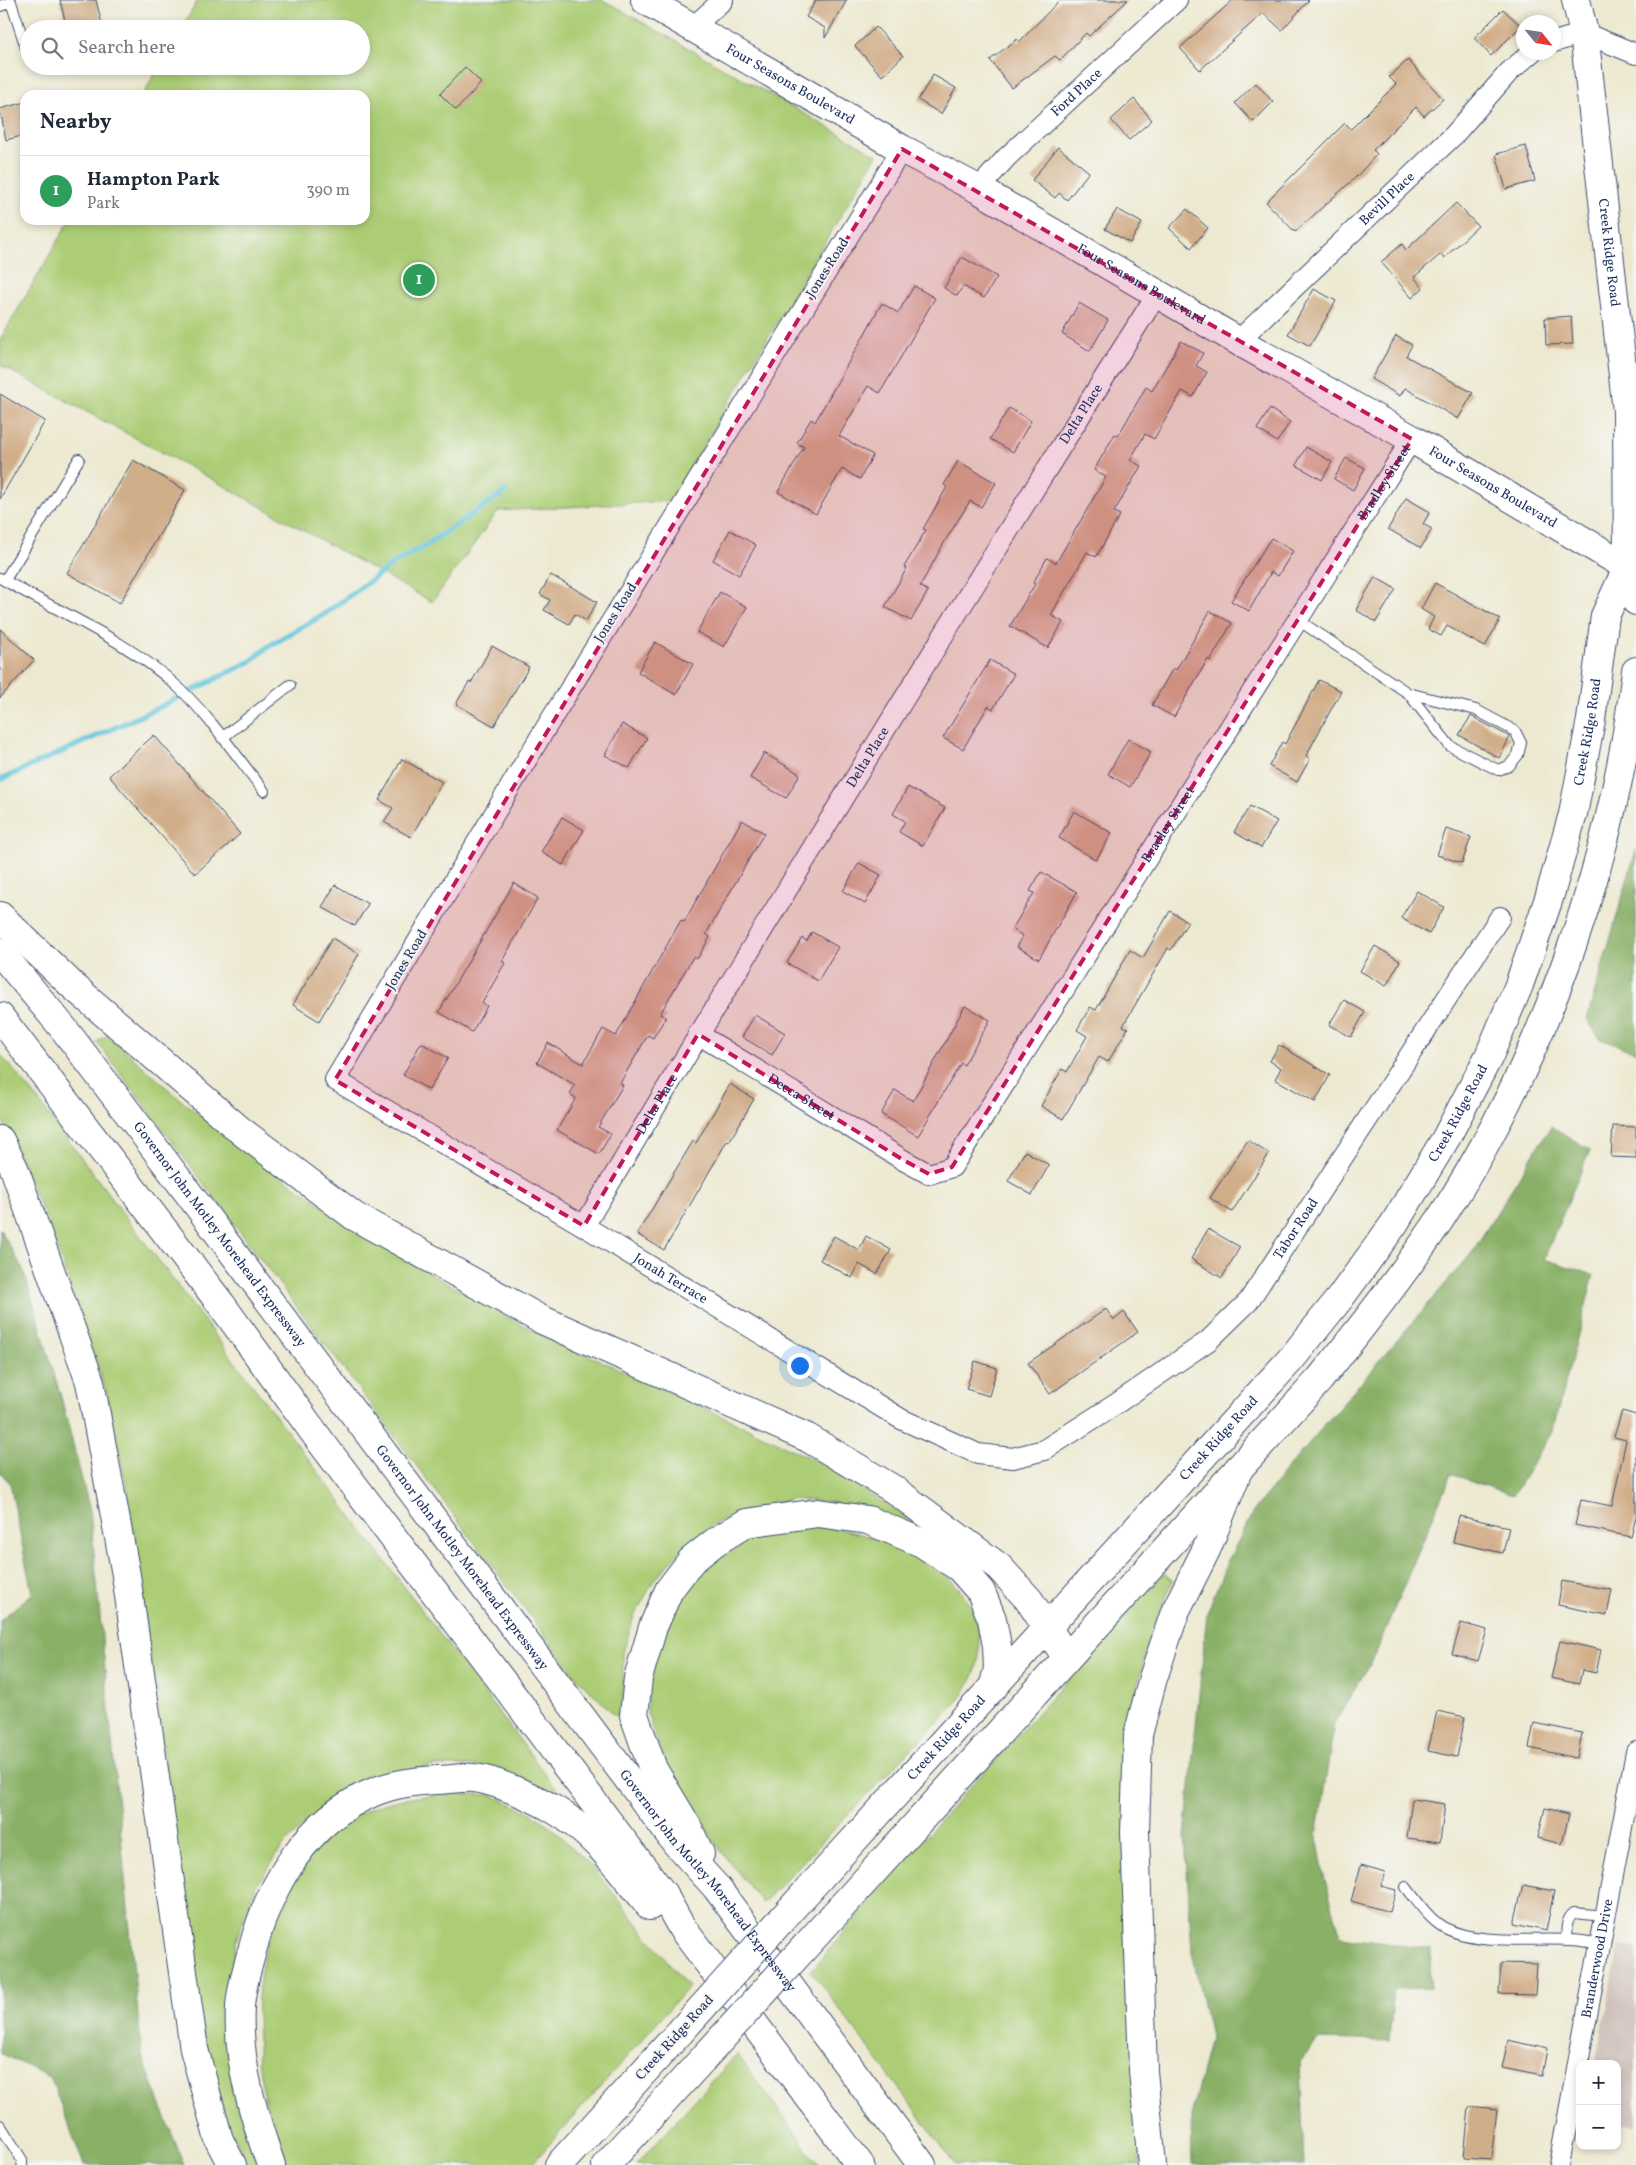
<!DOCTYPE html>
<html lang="en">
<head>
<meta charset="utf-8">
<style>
	body { margin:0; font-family:Vollkorn,serif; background:#f2f2f3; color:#1f2937 }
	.controls { position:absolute; right:15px; bottom:15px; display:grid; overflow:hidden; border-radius:10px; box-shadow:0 2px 8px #0003 }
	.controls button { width:45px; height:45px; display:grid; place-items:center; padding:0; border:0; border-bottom:1px solid #e0e1e3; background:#fff; color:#1f2937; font:25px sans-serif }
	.compass { position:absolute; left:1516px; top:15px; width:45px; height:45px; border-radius:50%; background:#fff; box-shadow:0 2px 8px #0003; rotate:120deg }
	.you { position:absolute; left:799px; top:1365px; width:18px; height:18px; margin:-12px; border:4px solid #fff; border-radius:50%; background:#1a73e8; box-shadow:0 0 0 8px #1a73e833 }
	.badge { display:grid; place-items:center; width:32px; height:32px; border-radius:50%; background:#1f6fb2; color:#fff; font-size:16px; font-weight:700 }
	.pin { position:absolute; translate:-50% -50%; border:2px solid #fff; box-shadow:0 1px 5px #0006 }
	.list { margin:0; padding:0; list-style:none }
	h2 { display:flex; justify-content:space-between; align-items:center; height:65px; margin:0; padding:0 20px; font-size:21px }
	h2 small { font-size:16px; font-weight:400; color:#747a83 }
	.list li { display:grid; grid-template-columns:32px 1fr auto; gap:15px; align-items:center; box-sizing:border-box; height:70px; padding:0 20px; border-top:1px solid #e0e1e3 }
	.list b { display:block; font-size:19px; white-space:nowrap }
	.list p { margin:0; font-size:16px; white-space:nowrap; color:#747a83 }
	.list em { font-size:16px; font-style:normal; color:#747a83 }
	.icon { flex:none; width:28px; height:28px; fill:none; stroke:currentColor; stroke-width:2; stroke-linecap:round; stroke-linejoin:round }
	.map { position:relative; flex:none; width:1636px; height:2165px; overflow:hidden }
	.search { position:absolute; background:#fff; box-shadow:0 2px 8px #0003; left:20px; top:20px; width:350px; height:55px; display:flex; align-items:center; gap:12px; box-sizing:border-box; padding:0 18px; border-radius:28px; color:#747a83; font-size:19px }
	.panel { position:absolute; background:#fff; box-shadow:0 2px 8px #0003; left:20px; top:90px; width:350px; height:135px; border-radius:15px }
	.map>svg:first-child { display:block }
	.industrial { fill:#cfc0ba }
	.green { fill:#accd75; stroke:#647e6a }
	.forest { fill:#89b066; stroke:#527062 }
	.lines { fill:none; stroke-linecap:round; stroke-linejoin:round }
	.stream { stroke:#60c6dd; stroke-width:5.5 }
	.building { fill:#d1ae8a }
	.lane-casing { stroke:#3a4b6f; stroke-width:12 }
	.street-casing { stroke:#3a4b6f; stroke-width:22 }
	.secondary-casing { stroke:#3a4b6f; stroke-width:30 }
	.highway-casing { stroke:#3a4b6f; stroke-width:30 }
	.lane { stroke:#fff; stroke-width:10 }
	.street { stroke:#fff; stroke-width:20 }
	.secondary { stroke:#fff; stroke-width:28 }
	.highway { stroke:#fff; stroke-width:28 }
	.secondary-bridge-casing { stroke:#3a4b6f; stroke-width:30; stroke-linecap:butt }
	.secondary-bridge { stroke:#fff; stroke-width:28 }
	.marked { fill:#c2185b; fill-opacity:0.2; stroke:#c2185b; stroke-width:4; stroke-dasharray:10 6; stroke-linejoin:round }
	.labels { text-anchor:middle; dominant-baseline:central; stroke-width:4; stroke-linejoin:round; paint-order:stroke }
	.street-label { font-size:14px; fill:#1b2f5e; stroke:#f6f6f2 }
</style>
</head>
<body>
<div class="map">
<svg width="1636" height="2165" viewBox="0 0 1636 2165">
	<rect width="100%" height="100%" fill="#f6f6f2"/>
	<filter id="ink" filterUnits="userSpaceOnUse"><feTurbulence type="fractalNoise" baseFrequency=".02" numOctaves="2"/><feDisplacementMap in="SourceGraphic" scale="10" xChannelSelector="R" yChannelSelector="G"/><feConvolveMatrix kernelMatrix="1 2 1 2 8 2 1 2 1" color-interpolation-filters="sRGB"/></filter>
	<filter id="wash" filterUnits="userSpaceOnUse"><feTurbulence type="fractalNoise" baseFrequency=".0096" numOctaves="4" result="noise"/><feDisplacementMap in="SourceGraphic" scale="20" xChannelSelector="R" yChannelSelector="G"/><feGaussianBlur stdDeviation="1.12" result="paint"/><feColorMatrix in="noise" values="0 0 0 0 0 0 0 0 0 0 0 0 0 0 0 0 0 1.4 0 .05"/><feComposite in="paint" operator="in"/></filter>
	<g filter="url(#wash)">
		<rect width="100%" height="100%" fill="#ede9d1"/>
		<path class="industrial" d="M1619 1947 1636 1949V2126L1617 2123V2064H1595Z"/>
		<path class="green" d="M198 0H603L877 155 670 501 498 511 432 602 217 482 0 365V340L70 220H365V95H143L159 66H361V29H181Z
			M107 1035 182 1101 278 1174 386 1249 520 1324 750 1429 828 1467 952 1547 836 1503 793 1499 754 1508 714 1524 681 1550 654 1581 634 1616 623 1653V1708L616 1716 576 1677 97 1042Z
			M0 1054 31 1091 558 1791 553 1798 477 1766H433L389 1775 347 1790 316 1813 283 1846 256 1886 236 1940 227 1999 231 2056 243 2123 257 2165H247L228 2125 207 2057 196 1996 129 1499 106 1391 49 1225 0 1115Z
			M825 1526C882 1537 964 1561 977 1627 983 1657 977 1674 960 1699L763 1903 726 1858 675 1785 655 1738 647 1711 648 1679 667 1611 708 1562 742 1541 780 1529Z
			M1164 1573 1173 1581 1151 1631 1134 1700 1141 2165H956L811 1971 892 1874Z
			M445 1793 492 1795 531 1813 549 1825 594 1869 688 1987 531 2165H285C274 2135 265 2105 260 2074 258 2063 258 2051 258 2040 253 1957 278 1868 350 1819 378 1800 413 1798 445 1793Z
			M737 2054 819 2165H636Z"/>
		<path class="forest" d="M1636 850V1052L1600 1039 1587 1019Z
			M1551 1126 1590 1150 1544 1259 1594 1275 1552 1432 1513 1495 1451 1474 1373 1659 1334 1724 1317 1837 1325 1880 1341 1937 1431 1949 1430 1988 1394 1989 1389 2041 1319 2039 1300 2062 1304 2165H1192L1191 2116 1210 2037 1192 1952 1185 1837 1207 1613 1225 1567 1253 1512 1286 1470 1471 1254Z
			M0 1229 23 1269 61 1397 90 1511 142 2056 184 2165H84L50 2077 0 2053V1620L32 1594 10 1483 0 1472Z"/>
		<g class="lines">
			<path class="stream" d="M0 780 160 707 251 661 269 646 326 613 394 563 430 543 506 491"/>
		</g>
		<g id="blocks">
			<path class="building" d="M60 0H96L103 29H67Z
				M816 0H847L825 38V28L806 17Z
				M1060 0H1128L1089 36 1086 33 1060 60 1055 56 1012 88 990 60 1017 39 1019 42Z
				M1233 0H1309L1282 30 1263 13 1200 70 1180 48Z
				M1503 9 1521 26 1491 56 1474 38Z
				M876 27 903 56 882 76 855 46Z
				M1408 60 1443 99 1424 116 1416 107 1373 150 1377 154 1356 177 1295 232 1266 202 1345 123 1351 129 1396 84 1389 77Z
				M465 67 481 83 456 110 440 94Z
				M933 75 956 88 941 114 918 100Z
				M1256 83 1273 102 1253 122 1235 103Z
				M1134 99 1152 120 1129 140 1111 120Z
				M25 102V135L6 140 0 109Z
				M1526 146 1535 181 1506 189 1496 154Z
				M1058 147 1089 172 1067 200 1059 193 1055 198 1032 180Z
				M1456 203 1478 226 1444 258 1441 254 1414 277 1423 288 1412 298 1381 262 1402 244 1406 250Z
				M1117 209 1142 223 1130 243 1105 229Z
				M1187 209 1208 228 1191 248 1169 228Z
				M962 257 997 277 984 298 963 286 957 296 944 288Z
				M914 286 935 298 880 393 868 386 839 436 873 455 860 479 842 469 816 514 778 492 804 447 797 443 811 419 815 422 882 303 898 313Z
				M1314 289 1336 301 1310 346 1288 334Z
				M1079 303 1108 320 1090 351 1062 334Z
				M1571 316 1573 344 1546 345 1545 318Z
				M1396 336 1412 345 1406 356 1473 393 1458 419 1405 388 1400 396 1371 379Z
				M1181 341 1203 353 1196 366 1207 372 1193 397 1182 391 1154 439 1145 434 1130 460 1141 466 1114 512 1120 515 1096 557 1087 552 1051 615 1063 622 1048 648 1010 626 1035 584 1033 583 1047 558 1056 563 1106 477 1094 470 1115 434 1118 436 1146 387 1152 391Z
				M0 394 45 421 0 499Z
				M1009 408 1031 421 1013 452 990 439Z
				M1270 409 1290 422 1277 442 1257 429Z
				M1306 447 1332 462 1322 480 1296 465Z
				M1346 458 1365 468 1353 490 1334 479Z
				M133 460 185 490 120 603 67 573Z
				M958 461 996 483 981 507 970 501 945 541 920 586 928 591 911 621 885 607 907 568 904 567 926 530 923 529 947 487 944 485Z
				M1406 498 1430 512 1423 524 1432 529 1421 548 1388 529Z
				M730 530 756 545 739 575 713 560Z
				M1271 538 1293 551 1278 576 1271 572 1249 611 1231 601Z
				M551 575 597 602 586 621 575 614 569 624 544 610 550 600 540 594Z
				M1375 577 1396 589 1376 622 1356 610Z
				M1435 583 1500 619 1485 647 1447 626 1441 636 1428 629 1434 617 1421 609Z
				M720 592 747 607 724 647 697 632Z
				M1210 611 1232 623 1210 661 1208 659 1174 717 1152 705 1173 668 1176 670Z
				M0 629 34 660 0 698Z
				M655 642 693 664 676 695 638 672Z
				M492 646 529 667 494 726 456 704 469 682 471 683Z
				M990 660 1014 674 993 709 988 706 963 749 943 738Z
				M1319 680 1341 691 1306 756 1310 759 1297 782 1269 766 1282 742 1285 744Z
				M1471 716 1510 737 1499 758 1459 735Z
				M622 724 647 738 629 768 605 755Z
				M154 735 240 834 195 874 109 776Z
				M1128 739 1151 752 1130 787 1108 774Z
				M764 753 800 774 786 798 750 778Z
				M402 759 442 782 411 837 384 822 393 808 379 800Z
				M908 787 945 808 923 846 899 832 905 821 893 814Z
				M1250 806 1277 821 1261 848 1234 832Z
				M1074 811 1112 833 1096 860 1059 838Z
				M562 817 584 830 563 865 541 852Z
				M742 820 764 833 706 934 710 937 697 959 693 957 660 1014 666 1017 653 1038 648 1035 620 1083 623 1085 598 1127 611 1134 599 1154 557 1130 576 1098 570 1094 575 1085 537 1063 548 1043 583 1064 603 1029 616 1036 681 920 684 922Z
				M1446 829 1471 837 1462 863 1437 855Z
				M859 863 881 875 865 904 843 891Z
				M1041 872 1077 892 1039 959 1017 947 1023 936 1012 929 1034 893 1030 891Z
				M514 883 538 898 502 961 505 963 482 1003 487 1006 472 1032 439 1012Z
				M335 885 368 904 355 926 322 907Z
				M1417 891 1444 907 1429 934 1401 918Z
				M1170 911 1188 922 1171 950 1168 948 1123 1026 1128 1028 1108 1062 1099 1057 1063 1119 1041 1106 1062 1069 1067 1072 1087 1036 1077 1030 1090 1007 1096 1010 1130 950 1143 958Z
				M812 932 838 947 818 981 787 963 802 938 807 941Z
				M332 938 359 954 319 1021 293 1005Z
				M1375 946 1400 961 1386 986 1360 971Z
				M1344 1000 1365 1012 1351 1037 1329 1025Z
				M965 1006 990 1020 964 1065 961 1063 918 1136 881 1114 895 1090 913 1101Z
				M755 1015 785 1033 772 1055 742 1037Z
				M421 1043 448 1058 429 1090 403 1075Z
				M1279 1045 1330 1075 1315 1102 1275 1079 1281 1068 1270 1061Z
				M730 1084 754 1099 729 1142 727 1141 664 1250 637 1234 693 1141 696 1143Z
				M1613 1126 1636 1127V1158L1611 1157Z
				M1248 1140 1269 1154 1232 1212 1210 1198Z
				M1025 1151 1049 1165 1032 1195 1008 1181Z
				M1208 1229 1240 1247 1222 1278 1191 1259Z
				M834 1236 859 1250 866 1236 891 1250 877 1274 859 1264 852 1278 820 1260Z
				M1106 1309 1114 1320 1124 1312 1138 1332 1050 1394 1028 1363Z
				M975 1361 997 1368 989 1396 966 1389Z
				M1622 1411 1636 1415V1517L1631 1537 1575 1525 1581 1500 1612 1506 1626 1440 1614 1437Z
				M1459 1516 1509 1527 1503 1553 1453 1542Z
				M1562 1581 1612 1590 1607 1615 1558 1605Z
				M1461 1623 1487 1630 1478 1661 1452 1654Z
				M1560 1641 1601 1650 1596 1673 1582 1670 1579 1684 1551 1678Z
				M1437 1711 1465 1717 1457 1757 1428 1751Z
				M1534 1723 1582 1733 1577 1758 1529 1748Z
				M1412 1799 1445 1804 1440 1842 1407 1838Z
				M1545 1808 1569 1814 1562 1844 1538 1838Z
				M1361 1865 1385 1872 1381 1886 1396 1890 1390 1912 1351 1901Z
				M1523 1885 1554 1891 1546 1931 1514 1924Z
				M1501 1963 1537 1964 1535 1995 1499 1994Z
				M1508 2040 1547 2049 1542 2076 1502 2068Z
				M1469 2107 1497 2110 1491 2160 1464 2158Z"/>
		</g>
	</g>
	<g filter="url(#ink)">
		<use href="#blocks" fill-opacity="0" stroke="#3a4b6f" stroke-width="1"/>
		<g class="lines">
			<defs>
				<path id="lane" d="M0 6 11 2 29 57
					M0 578C59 612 129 641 179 688 211 718 237 757 264 791
					M5 580 79 459
					M1298 620 1408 693 1450 746 1498 770 1509 766 1518 755 1521 743 1515 731 1476 710 1408 693
					M222 738 290 685
					M1406 1887C1417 1901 1428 1918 1443 1927 1475 1945 1533 1938 1569 1940 1580 1940 1590 1942 1600 1944
					M1566 1940C1567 1930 1565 1920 1574 1913L1605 1916
					M0 2125 22 2160V2165"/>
				<g id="street">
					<path d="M692 28 723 0"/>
					<path d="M1554 42 1584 33 1636 54"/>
					<path id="s1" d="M902 149 539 739 335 1080 584 1226 901 1419 978 1454 1013 1458 1044 1450 1116 1404 1208 1341 1248 1302 1500 917"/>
					<path id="s2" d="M978 189 1007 157 1177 0"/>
					<path id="s3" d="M1238 341 1453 136 1509 72 1532 52"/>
					<path id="s4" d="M698 1034 905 1161 929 1174 952 1167 1412 439"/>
					<path id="s5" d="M584 1226C771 913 962 602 1157 294"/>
					<path id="s6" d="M1559 2165 1636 1752"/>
				</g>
				<g id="secondary">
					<path id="s7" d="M645 0 902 149 978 189 1238 341 1412 439 1636 572"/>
					<path id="s8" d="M1576 0 1584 33 1627 411 1628 566 1636 601"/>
					<path id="s9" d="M812 1886 1292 1358 1340 1298 1394 1224 1446 1138 1489 1056 1519 985 1549 898 1573 814 1591 720 1605 616 1628 566"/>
					<path d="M834 1915 1320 1379C1362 1327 1402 1276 1439 1221 1544 1061 1613 860 1636 671"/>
					<path d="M559 2165 680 2032"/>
					<path d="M606 2165 702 2060"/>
				</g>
				<g id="highway">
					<path d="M0 916 73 986 241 1131 354 1216 540 1319 808 1438 893 1489 999 1567 1029 1600 1067 1658"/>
					<path id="s10" d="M0 952 64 1029 138 1126 676 1843 716 1887 922 2165"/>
					<path d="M0 1017 221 1304 318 1438 663 1894 682 1928 860 2165"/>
					<path d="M0 1140 14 1168 90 1382 126 1575 194 2049 219 2140 232 2165"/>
					<path d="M700 1854 687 1826 653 1769 634 1715 638 1678 653 1627 669 1590 691 1561 715 1542 746 1523 818 1513 868 1520 922 1543 960 1568 981 1592 992 1619 997 1646 998 1669 993 1688"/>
					<path d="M271 2165C253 2113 237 2062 240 2007 241 1988 247 1969 252 1951 269 1885 307 1819 374 1792 393 1784 416 1781 437 1780 449 1780 462 1777 474 1778 495 1780 537 1799 555 1810 594 1833 622 1872 650 1906"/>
					<path d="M1152 2165 1143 2071 1135 1832 1138 1735 1153 1678 1175 1612 1207 1548 1239 1468"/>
				</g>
			</defs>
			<use href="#lane" class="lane-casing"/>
			<use href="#street" class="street-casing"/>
			<use href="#secondary" class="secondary-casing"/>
			<use href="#highway" class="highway-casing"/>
			<use href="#lane" class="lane"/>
			<use href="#street" class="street"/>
			<use href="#secondary" class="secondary"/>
			<use href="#highway" class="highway"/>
			<defs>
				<path id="secondary-bridge" d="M680 2032 812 1886
					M702 2060 834 1915"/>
			</defs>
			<use href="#secondary-bridge" class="secondary-bridge-casing"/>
			<use href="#secondary-bridge" class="secondary-bridge"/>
		</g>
	</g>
	<path class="marked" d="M902 149 1412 439 952 1167 929 1174 905 1161 698 1034 584 1226 335 1080Z"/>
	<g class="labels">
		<g class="street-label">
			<text stroke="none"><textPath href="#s7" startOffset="168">Four Seasons Boulevard</textPath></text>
			<text stroke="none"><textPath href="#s2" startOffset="138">Ford Place</textPath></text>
			<text stroke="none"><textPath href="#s3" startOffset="206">Bevill Place</textPath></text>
			<text stroke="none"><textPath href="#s8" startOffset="255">Creek Ridge Road</textPath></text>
			<text transform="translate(828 268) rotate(-58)">Jones Road</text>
			<text stroke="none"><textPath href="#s7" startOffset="572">Four Seasons Boulevard</textPath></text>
			<text stroke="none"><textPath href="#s5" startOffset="952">Delta Place</textPath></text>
			<text stroke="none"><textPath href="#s4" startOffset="1104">Bradley Street</textPath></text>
			<text stroke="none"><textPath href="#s7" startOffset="978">Four Seasons Boulevard</textPath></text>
			<text transform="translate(616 613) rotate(-58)">Jones Road</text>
			<text stroke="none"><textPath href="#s9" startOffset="1415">Creek Ridge Road</textPath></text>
			<text stroke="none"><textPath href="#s5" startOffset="548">Delta Place</textPath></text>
			<text stroke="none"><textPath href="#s4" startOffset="699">Bradley Street</textPath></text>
			<text transform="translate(407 960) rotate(-59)">Jones Road</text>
			<text stroke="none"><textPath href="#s4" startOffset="121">Decca Street</textPath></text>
			<text stroke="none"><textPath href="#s5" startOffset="142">Delta Place</textPath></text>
			<text stroke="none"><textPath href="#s9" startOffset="1010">Creek Ridge Road</textPath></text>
			<text stroke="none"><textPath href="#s1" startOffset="2242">Tabor Road</textPath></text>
			<text stroke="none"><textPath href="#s10" startOffset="358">Governor John Motley Morehead Expressway</textPath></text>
			<text stroke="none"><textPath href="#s1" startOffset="1480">Jonah Terrace</textPath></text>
			<text stroke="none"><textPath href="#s9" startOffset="605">Creek Ridge Road</textPath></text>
			<text stroke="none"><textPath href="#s10" startOffset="762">Governor John Motley Morehead Expressway</textPath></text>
			<text stroke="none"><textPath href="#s9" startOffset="200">Creek Ridge Road</textPath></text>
			<text stroke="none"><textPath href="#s10" startOffset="1168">Governor John Motley Morehead Expressway</textPath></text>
			<text stroke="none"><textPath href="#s6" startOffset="210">Branderwood Drive</textPath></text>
			<text transform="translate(675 2038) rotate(-48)">Creek Ridge Road</text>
		</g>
	</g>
</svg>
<div class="controls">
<button>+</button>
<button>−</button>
</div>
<svg class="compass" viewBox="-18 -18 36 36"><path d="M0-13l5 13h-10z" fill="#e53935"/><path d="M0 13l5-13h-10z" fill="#747a83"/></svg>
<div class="you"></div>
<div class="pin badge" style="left:419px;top:280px;background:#2e9e5b">1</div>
<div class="search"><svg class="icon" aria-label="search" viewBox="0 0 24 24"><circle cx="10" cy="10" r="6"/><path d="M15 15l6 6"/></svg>Search here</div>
<section class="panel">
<h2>Nearby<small></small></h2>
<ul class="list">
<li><span class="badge" style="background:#2e9e5b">1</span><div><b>Hampton Park</b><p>Park</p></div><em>390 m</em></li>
</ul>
</section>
</div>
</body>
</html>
